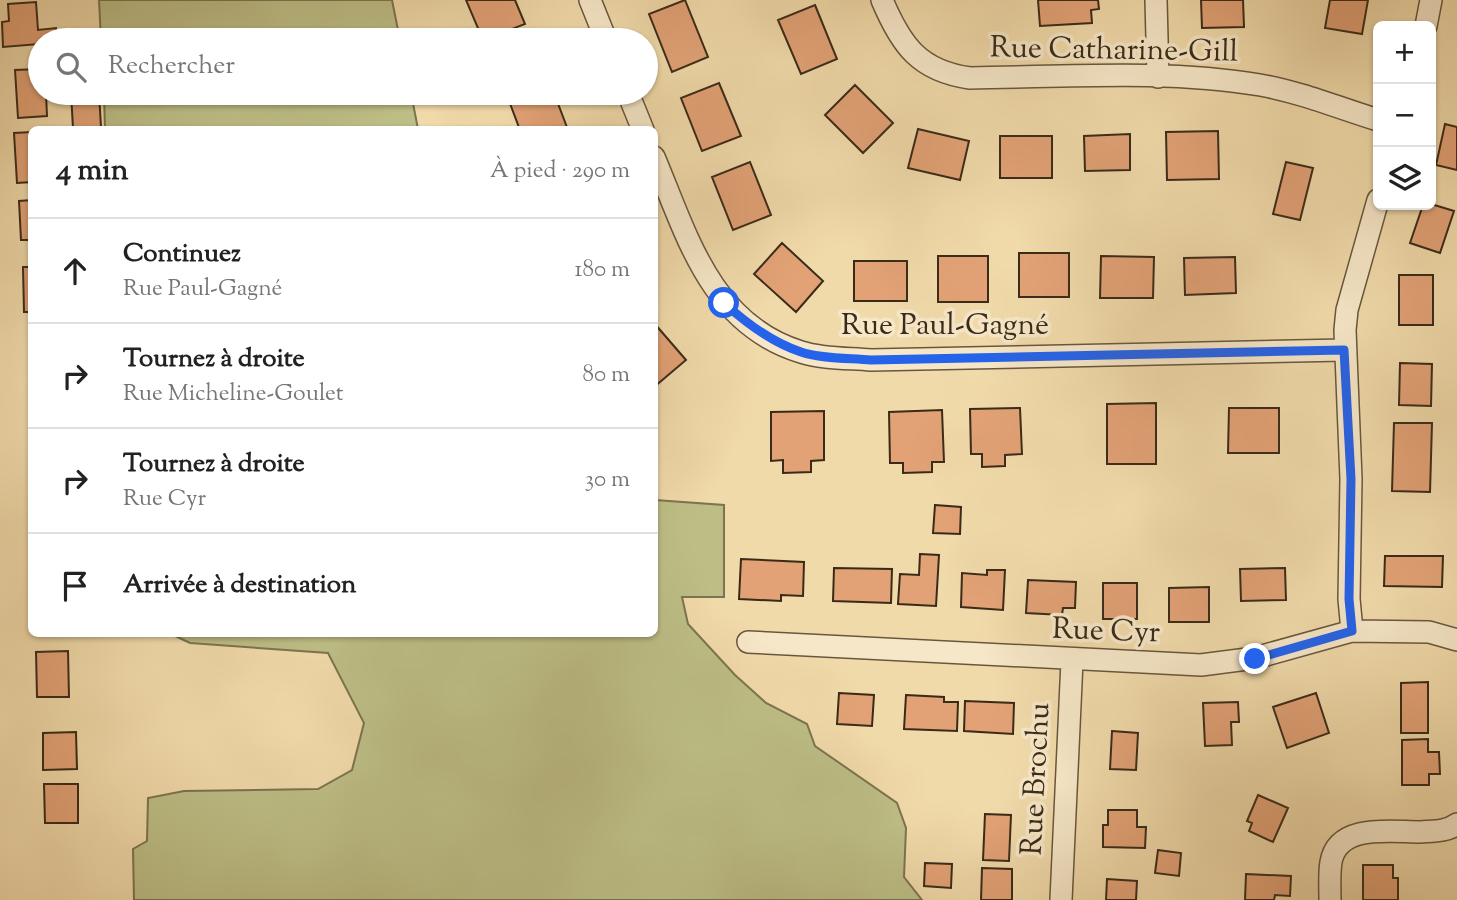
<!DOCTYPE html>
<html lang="fr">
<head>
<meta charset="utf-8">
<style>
	body { margin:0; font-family:"Sorts Mill Goudy",serif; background:#f2f2f2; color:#222 }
	.controls { position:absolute; right:21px; top:21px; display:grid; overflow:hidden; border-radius:10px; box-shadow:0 2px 5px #0004 }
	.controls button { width:63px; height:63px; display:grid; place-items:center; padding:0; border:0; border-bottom:2px solid #e0e0e0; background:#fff; color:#222; font:35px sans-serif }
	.stop { position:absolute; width:21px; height:21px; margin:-16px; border:5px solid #2563eb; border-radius:50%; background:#fff }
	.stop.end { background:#2563eb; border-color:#fff; box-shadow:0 2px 7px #0008 }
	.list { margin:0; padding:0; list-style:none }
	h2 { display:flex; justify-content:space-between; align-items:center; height:91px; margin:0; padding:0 28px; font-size:30px }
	h2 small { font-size:23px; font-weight:400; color:#767676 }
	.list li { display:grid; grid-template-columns:46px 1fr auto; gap:21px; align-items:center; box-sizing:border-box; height:105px; padding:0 28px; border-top:2px solid #e0e0e0 }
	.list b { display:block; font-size:26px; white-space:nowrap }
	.list p { margin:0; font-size:23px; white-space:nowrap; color:#767676 }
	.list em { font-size:23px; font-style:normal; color:#767676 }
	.icon { flex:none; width:38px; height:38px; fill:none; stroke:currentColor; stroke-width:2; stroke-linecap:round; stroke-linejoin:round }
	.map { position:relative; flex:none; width:1457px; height:900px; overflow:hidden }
	.search { position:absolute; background:#fff; box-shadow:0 2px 5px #0004; left:28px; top:28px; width:630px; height:77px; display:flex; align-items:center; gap:18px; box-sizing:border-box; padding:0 24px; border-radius:38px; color:#767676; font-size:26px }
	.panel { position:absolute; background:#fff; box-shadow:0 2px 5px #0004; left:28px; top:126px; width:630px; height:511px; border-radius:10px }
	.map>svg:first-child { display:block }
	.green { fill:#bdbe86; stroke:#7c7450; stroke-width:2 }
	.building { fill:#e2a276; stroke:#3a2b19; stroke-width:2 }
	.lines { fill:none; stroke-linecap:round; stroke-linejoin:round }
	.minor-casing { stroke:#68573d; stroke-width:24 }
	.minor { stroke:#f6e7c8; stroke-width:21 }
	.route { stroke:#2563eb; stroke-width:9 }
	.labels { text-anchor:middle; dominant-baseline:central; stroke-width:7; stroke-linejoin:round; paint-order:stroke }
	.street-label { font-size:30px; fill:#3a2b19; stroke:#f6e7c8 }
</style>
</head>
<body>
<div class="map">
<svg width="1457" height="900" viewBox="0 0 1457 900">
	<rect width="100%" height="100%" fill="#f1daaa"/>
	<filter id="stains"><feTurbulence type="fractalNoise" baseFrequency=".00286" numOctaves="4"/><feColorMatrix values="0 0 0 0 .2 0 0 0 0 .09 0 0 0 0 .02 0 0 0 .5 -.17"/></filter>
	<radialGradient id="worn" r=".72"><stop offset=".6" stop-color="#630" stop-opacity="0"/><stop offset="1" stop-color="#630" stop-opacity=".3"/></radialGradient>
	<path class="green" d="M99 0H392L400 40H101Z
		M104 93H411L418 129H105Z
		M655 500 724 505V597H682L688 624 735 675 766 703 807 724 815 746 897 803 906 828 904 877 922 900H134L133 849 147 841 148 798 184 791 318 789 352 770 364 723 328 653 190 643 171 634H654Z"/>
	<path class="building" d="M466 0H515L525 24 483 40Z
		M685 0 708 57 672 72 649 14Z
		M1038 0H1098L1099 9 1091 10 1092 23 1040 26Z
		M1201 0H1243L1244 27 1202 28Z
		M1330 0H1368L1362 34 1325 28Z
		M36 2 38 30 56 28 57 40H40V54L39 44 3 47 2 22 9 21 8 4Z
		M815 5 837 59 801 74 778 20Z
		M40 69V93H46L47 116 18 118 15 70Z
		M719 83 741 136 702 151 681 98Z
		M855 85 893 123 863 153 825 115Z
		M71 93H99L101 127 73 128Z
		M506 93H554L568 130H520Z
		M1445 124 1457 127V170L1436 165Z
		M918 129 969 141 960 180 908 168Z
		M1218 131 1219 179 1167 180 1166 132Z
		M32 132V182L17 183 14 133Z
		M1130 134V170L1085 171 1084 136Z
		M1000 136H1052V178H1000Z
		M750 162 771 215 733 230 712 177Z
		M1286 162 1313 168 1300 220 1273 214Z
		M32 200V240H21L19 201Z
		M1431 204 1454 211 1440 253 1410 243 1423 205Z
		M782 243 823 281 796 312 754 274Z
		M1019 253H1069V297H1019Z
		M938 256H988V302H938Z
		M1101 256 1154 257 1153 298H1100Z
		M1235 257 1236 293 1185 295 1184 258Z
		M854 261H907V301H854Z
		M23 267H32V312H24Z
		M1399 275H1433V325H1399Z
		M654 323 686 360 654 387Z
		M29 325H32V374H31Z
		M1400 363 1432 364 1431 406 1399 405Z
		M1156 403V464H1107V404Z
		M1020 408 1022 454 1005 455V466L982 467V454H971L970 409Z
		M1229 408H1279V453H1228Z
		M942 410 944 462H932V472L903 473V463H890L889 412Z
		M824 411V460L811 461V472L783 473V460L771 461V412Z
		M1394 423H1432L1430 492 1392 491Z
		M935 505 961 507 960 534 933 533Z
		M920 554 939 555 936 606 898 604 900 574 919 575Z
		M1385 556H1443L1442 587 1384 586Z
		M741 559 804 562 803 596 781 595V601L739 599Z
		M834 568 892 569 891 603 833 601Z
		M1285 568 1286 600 1241 601 1240 569Z
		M987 570H1005L1003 610 961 607 962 573 987 575Z
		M1028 580 1076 582 1075 608H1063L1062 615 1026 613Z
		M1103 583H1137V619H1103Z
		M1209 587V622H1169V588Z
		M68 651 69 697H37L36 652Z
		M1428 682V733H1401V683Z
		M839 693 874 695 872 726 837 724Z
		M1316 693 1329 733 1287 748 1273 707Z
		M906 695 944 697V702H958L957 731 904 729Z
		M965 701 1014 703 1013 734 964 731Z
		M1238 702 1239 722H1231L1232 745 1205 746 1203 703Z
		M1112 731 1138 733 1136 770 1110 769Z
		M76 732 77 769 43 770V733Z
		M1428 739V752H1439L1440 774H1429V785H1402V740Z
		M44 784H78V823H45Z
		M1258 795 1288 808 1273 842 1249 831 1252 823 1247 821Z
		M1108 810H1137V827H1146L1145 848 1103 847V825H1108Z
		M985 814 1011 815 1009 861 983 860Z
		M1158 850 1181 853 1179 876 1155 873Z
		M925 863 952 864 951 888 924 886Z
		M1363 865H1393V878H1398V900H1363Z
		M982 868 1012 869V900H981Z
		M1246 874 1291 876 1290 896 1275 895 1274 900H1245Z
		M1107 879 1137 881 1136 900H1106Z"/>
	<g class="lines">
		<defs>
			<path id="minor" d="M590 0 606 40
				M882 0C901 45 919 71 970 78 1066 77 1165 69 1260 85 1300 92 1339 108 1378 120
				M1156 0 1158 77
				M1426 26 1431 0
				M628 93 643 130
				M654 157C687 235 710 324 801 352 823 359 848 358 871 360L1344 350
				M1352 631 1349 599 1351 479 1345 330 1347 310 1378 200
				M748 642 1201 665 1255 658 1352 631 1429 632 1457 640
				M1061 900 1072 661
				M1330 900C1330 888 1329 874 1331 862 1338 823 1391 832 1420 832 1433 831 1446 832 1457 824"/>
		</defs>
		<use href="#minor" class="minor-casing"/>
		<use href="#minor" class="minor"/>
	</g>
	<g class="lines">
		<path class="route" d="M724 303C745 322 773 343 801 352 822 359 849 358 871 360L1344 350 1351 479 1349 599 1352 631 1255 659"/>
	</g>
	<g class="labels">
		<g class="street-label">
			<text transform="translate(1114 51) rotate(1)">Rue Catharine-Gill</text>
			<text x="945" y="326">Rue Paul-Gagné</text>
			<text transform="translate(1106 632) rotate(2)">Rue Cyr</text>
			<text transform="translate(1037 779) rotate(-87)">Rue Brochu</text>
		</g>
	</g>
	<rect width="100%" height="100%" filter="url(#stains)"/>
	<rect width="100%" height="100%" fill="url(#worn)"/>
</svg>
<div class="controls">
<button>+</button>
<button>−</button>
<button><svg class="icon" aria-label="layers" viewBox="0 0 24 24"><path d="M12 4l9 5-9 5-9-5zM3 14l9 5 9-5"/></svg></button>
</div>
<div class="stop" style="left:724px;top:303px"></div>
<div class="stop end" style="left:1255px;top:659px"></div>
<div class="search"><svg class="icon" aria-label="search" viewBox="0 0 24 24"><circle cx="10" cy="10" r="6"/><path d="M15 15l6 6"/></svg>Rechercher</div>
<section class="panel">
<h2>4 min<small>À pied · 290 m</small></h2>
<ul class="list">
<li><svg class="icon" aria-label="ahead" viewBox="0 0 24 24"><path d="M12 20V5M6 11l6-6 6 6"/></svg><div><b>Continuez</b><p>Rue Paul-Gagné</p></div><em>180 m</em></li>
<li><svg class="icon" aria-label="right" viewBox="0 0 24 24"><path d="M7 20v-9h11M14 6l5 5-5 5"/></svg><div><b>Tournez à droite</b><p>Rue Micheline-Goulet</p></div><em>80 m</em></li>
<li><svg class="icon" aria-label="right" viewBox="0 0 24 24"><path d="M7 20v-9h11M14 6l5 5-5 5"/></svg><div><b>Tournez à droite</b><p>Rue Cyr</p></div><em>30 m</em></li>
<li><svg class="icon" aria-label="arrive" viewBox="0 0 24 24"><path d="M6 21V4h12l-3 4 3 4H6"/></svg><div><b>Arrivée à destination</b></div></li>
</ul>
</section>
</div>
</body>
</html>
